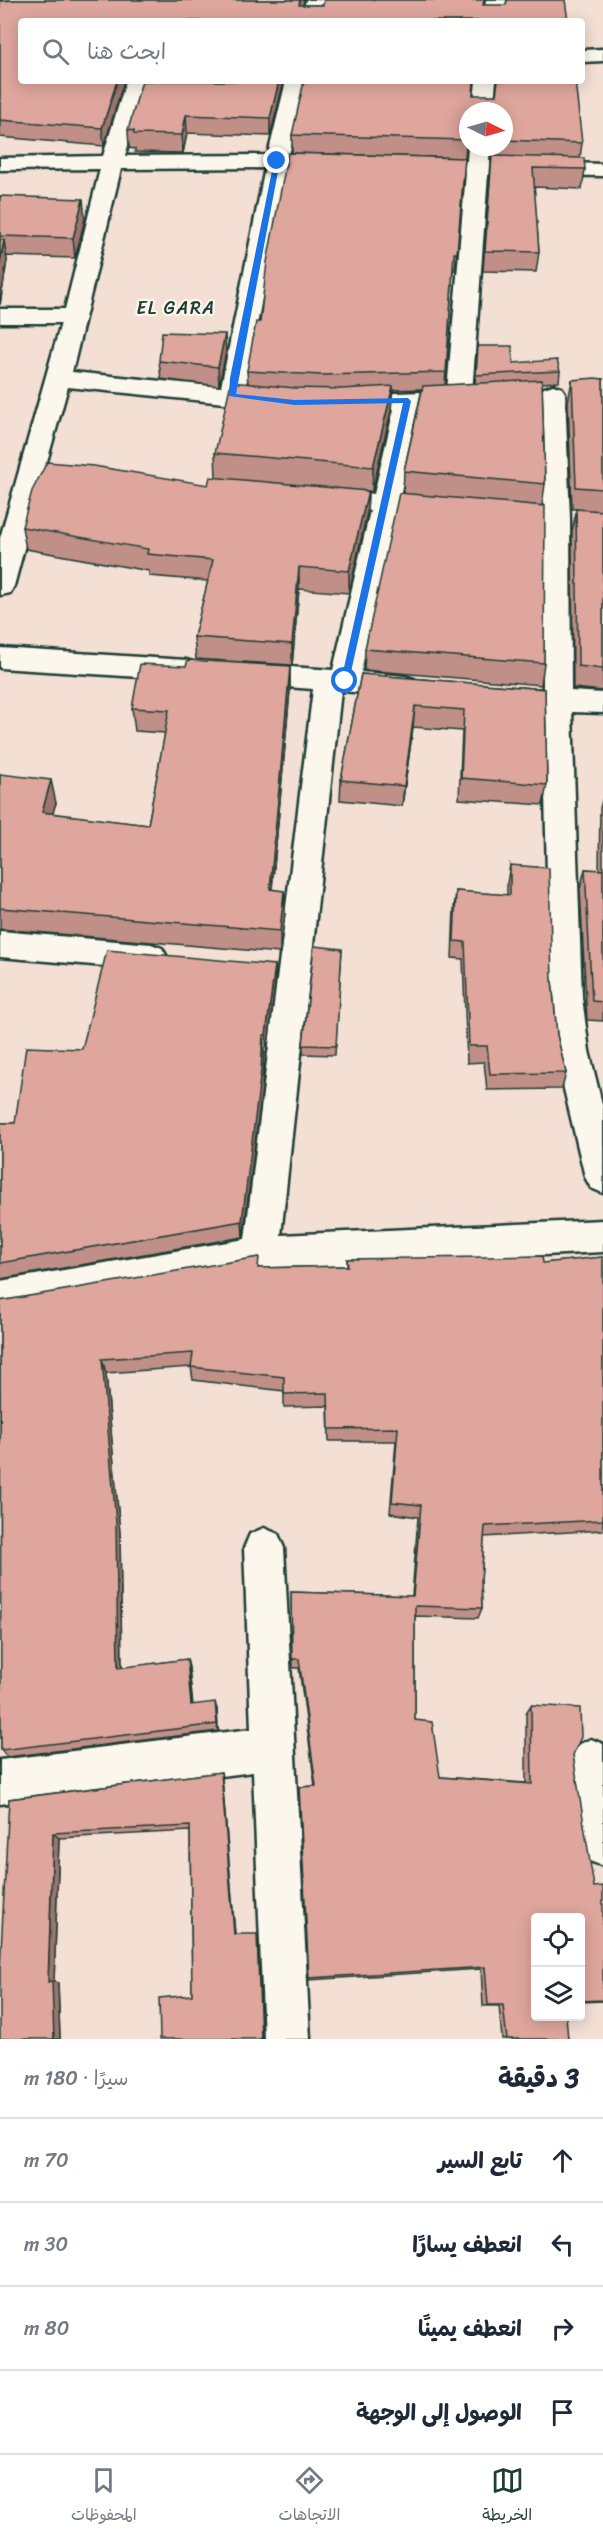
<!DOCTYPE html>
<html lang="ar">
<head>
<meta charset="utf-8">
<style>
	body { margin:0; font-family:Sriracha,"Playpen Sans Arabic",sans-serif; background:#f2f2f3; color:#1f2937; direction:rtl }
	.controls { position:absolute; right:18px; bottom:18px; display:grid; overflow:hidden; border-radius:6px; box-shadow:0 3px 15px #0003 }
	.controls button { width:54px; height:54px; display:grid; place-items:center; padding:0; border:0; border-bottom:2px solid #e0e1e3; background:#fff; color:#1f2937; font:30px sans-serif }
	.compass { position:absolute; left:459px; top:102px; width:54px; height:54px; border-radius:50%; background:#fff; box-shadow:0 3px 15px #0003; rotate:95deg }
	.stop { position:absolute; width:18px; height:18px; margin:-14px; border:4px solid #1a73e8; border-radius:50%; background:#fff }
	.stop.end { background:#1a73e8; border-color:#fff; box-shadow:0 2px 6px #0008 }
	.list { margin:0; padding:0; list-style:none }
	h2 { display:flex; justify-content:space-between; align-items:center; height:78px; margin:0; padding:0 24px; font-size:26px }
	h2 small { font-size:20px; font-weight:400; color:#747a83 }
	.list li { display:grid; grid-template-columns:39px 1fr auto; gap:18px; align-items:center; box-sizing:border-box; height:84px; padding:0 24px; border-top:2px solid #e0e1e3 }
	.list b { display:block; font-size:22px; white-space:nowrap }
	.list em { font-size:20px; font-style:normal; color:#747a83 }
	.icon { flex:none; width:33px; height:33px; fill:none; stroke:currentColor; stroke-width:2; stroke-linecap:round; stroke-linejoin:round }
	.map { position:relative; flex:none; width:603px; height:2039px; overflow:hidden; direction:ltr }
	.search { position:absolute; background:#fff; box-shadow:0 3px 15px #0003; left:18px; right:18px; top:18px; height:66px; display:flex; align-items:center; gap:15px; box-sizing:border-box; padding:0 21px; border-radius:6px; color:#747a83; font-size:22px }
	.sheet { height:414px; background:#fff }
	nav { display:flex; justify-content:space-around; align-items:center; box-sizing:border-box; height:84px; border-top:2px solid #e0e1e3; background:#fff; font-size:16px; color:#747a83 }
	nav a { display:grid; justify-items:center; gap:3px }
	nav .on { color:#1f3d34 }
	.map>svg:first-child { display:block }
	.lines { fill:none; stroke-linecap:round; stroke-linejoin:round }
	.minor-casing { stroke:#1f3d34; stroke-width:5 }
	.minor { fill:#fbf7ec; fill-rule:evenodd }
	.wall { fill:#c08f87; stroke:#1f3d34; stroke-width:1.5 }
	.shaded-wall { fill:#9c746e; stroke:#1f3d34; stroke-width:1.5 }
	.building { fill:#dfa69d; stroke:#1f3d34; stroke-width:1.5 }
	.route { fill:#1a73e8 }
	.labels { text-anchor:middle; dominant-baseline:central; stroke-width:4.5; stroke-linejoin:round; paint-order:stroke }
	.far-quarter-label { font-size:18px; letter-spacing:1.5px; fill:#1f3d34; stroke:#fbf7ec }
</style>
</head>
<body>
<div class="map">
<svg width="603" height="2039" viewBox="0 0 603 2039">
	<rect width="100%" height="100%" fill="#f3dfd4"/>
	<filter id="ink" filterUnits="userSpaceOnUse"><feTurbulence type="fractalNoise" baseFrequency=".0167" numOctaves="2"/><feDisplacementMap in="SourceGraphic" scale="12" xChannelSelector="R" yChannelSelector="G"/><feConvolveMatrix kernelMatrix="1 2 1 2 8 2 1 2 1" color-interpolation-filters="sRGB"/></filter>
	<g filter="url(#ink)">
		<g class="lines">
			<defs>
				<path id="minor" d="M306 0H326L321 21H301Z
					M486 0H506L503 21H483Z
					M603 49V61L582 62V50Z
					M126 81H146L125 156 268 155 286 81H306L289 155 339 158 342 163 339 168 331 169 286 168 245 390 281 395 284 400 281 405 272 408 68 387 46 465 96 471 100 477 96 483 87 485 42 481 14 586 10 593 0 595V538L61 323H0V309H65L100 169 0 170V158L103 156ZM265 168 221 387 72 372 121 169Z
					M476 81H496L493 111H473Z
					M468 147H490L489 161 603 164V176L488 174 472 393 475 398 472 403 419 408 400 496 449 502 453 508 449 514 440 517 396 513 361 672 404 676 414 679 418 686 414 693 404 696 341 691 281 1235 603 1220V1252L261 1270 0 1315V1281L245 1239 313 689 246 684 236 681 232 674 236 667 246 664 333 670 370 511 315 504 311 498 315 492 324 489 374 494 394 409 347 411 338 408 335 403 338 398 347 395 447 391 466 173 419 172 411 171 408 166 411 161 419 160 467 161Z
					M553 385 562 388 565 393 570 519 571 691 603 693V713L572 712 582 997 589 1051 603 1108V1193L591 1188 585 1177 555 1051 550 997 543 710 526 706 522 699 526 692 543 689 544 519 541 393 544 388Z
					M0 648 186 660 196 663 200 670 196 677 186 680 0 668Z
					M0 931 151 944 162 948 167 957 162 966 151 970 0 957Z
					M264 1528 278 1534 284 1548 310 2039H264L253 1772 0 1804V1760L251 1729 244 1548 250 1534Z
					M591 1739 603 1744V1866L587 1860 581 1844 569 1761 576 1746Z"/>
			</defs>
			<use href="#minor" class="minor-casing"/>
			<use href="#minor" class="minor"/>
		</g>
		<path class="wall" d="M0 0H304L303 5H323L324 0H484V5L568 21H21V81H124L104 146 0 137Z
			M284 81 270 136 187 133 183 153 135 152V149L129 148 128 130Z
			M473 95 582 143 580 158 585 169 582 189 534 187 539 252 536 272 483 271 492 147H504V111H468V145H466L465 158 292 153V135Z
			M465 158 455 270H453L445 385 475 384 478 346 513 363 560 371 559 382 542 383 545 484 542 506 544 663 541 685 364 670 365 649 403 494 404 471 422 389 392 390 391 411 372 492 368 491 367 513 349 593 299 589 292 665 196 659 194 637 208 581 149 576V571L26 549 22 527 208 485 216 477 215 453 248 383 247 371 260 322Z
			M0 196 85 219 75 258 6 256 7 260 0 305Z
			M226 352 219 386 161 379 159 361Z
			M603 379V691L573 688 572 531 577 509H572L568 402 572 380Z
			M186 666H290V690L272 889 285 913 280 953 0 929V774L56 803 52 814 148 825 165 733 135 731 132 708Z
			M361 674 545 689 547 785 543 805 459 799 462 731 413 727 402 806 340 800 341 780Z
			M603 797V1021L587 1020 580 889 585 869 599 870 600 808Z
			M510 865 552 980 557 1035 566 1073 562 1089 487 1090 484 1062 467 1063 463 959 452 958 454 908 456 891 507 895V883Z
			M342 949 335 1055 303 1054V1045Z
			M275 965V983L267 1053H264L262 1087 243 1237 0 1279V1123H15L82 1049Z
			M603 1257V1530L484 1537 481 1580 482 1608 478 1618 415 1616V1720L440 1777 526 1783V1713L531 1705 573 1755 603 2001 580 2002V1917H536L568 2039H502L499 2006H483L481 1969 309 1980 299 1787 315 1786 299 1668H293L291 1592 412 1596 418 1517 390 1513 396 1441H329L328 1406 284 1407V1391L193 1380 191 1367 106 1373 120 1534 122 1668 187 1659 189 1668 193 1705 217 1709 218 1731 7 1757 1 1750 0 1301 259 1268 347 1266V1259L543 1263Z
			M221 1772 222 1778 235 1934 258 1936 262 2039 192 1995 190 1831 59 1838 54 1982 58 1983 60 2039 9 1799Z"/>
		<path class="shaded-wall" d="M300 0H304L300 21 299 5Z
			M117 81H124L104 146 102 128Z
			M279 81H284L270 136V118Z
			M186 115 187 133 183 153 182 135Z
			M83 199 85 219 75 258 73 238Z
			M4 240 7 260 0 305V263Z
			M225 334 226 352 219 386 218 367Z
			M393 386 391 411 372 492 373 467Z
			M368 491 367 513 349 593V571Z
			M299 567V589L292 665V644Z
			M290 666V690L270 911V889Z
			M415 706 413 727 402 806 404 786Z
			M51 780 56 803 46 835 42 812Z
			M284 891 285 913 280 953V931Z
			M275 965V983L267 1053 266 1035Z
			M263 1035 264 1053 262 1087 243 1237 242 1221Z
			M102 1359 106 1373 120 1534 122 1677 118 1668Z
			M187 1659 189 1668 193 1713 191 1705Z
			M215 1702 217 1709 218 1731 217 1724Z
			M221 1772 222 1778 235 1937 234 1934Z
			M53 1833 59 1838 54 1982 58 1983 60 2039H54L48 1982Z
			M257 1934 258 1936 262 2039H261Z"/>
		<path class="building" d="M16 0H300L299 5H323L324 0H484L483 5H506L507 0H565L568 21H21V81H117L102 128 0 120V1Z
			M142 81H279L270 118 186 115 182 135 134 134V131L128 130Z
			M304 81H474L473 95H496L498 81H575L582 143 504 140V111H468V128L466 140 292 135Z
			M288 153 465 158 457 253H454L446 372 321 375 247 371 256 322H260L267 262Z
			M492 156 584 158 585 169 533 168 539 252 485 251Z
			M0 196 83 199 73 238 0 236Z
			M0 240H4L0 263Z
			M162 332 225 334 218 367 159 361Z
			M478 346H512L513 363 557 360 560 371 476 375Z
			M595 378 603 379V489L576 487 572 380Z
			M542 380 545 484 404 471 423 386Z
			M231 382 295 388 341 389 393 386 373 467 215 453Z
			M47 462 94 466 208 485 210 477 368 491 349 571 299 567 292 644 194 637 213 560 147 554 148 549 22 527 32 491Z
			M399 493 545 506 544 663 365 649Z
			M576 509 603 511V669L578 666Z
			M188 660 290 666 270 889 284 891 280 931 0 908V774L51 780 42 812 148 825 169 710 132 708 140 664 186 666Z
			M361 674 545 689 547 785 461 778 464 710 415 706 404 786 341 780Z
			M510 865 549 868 552 980 557 1035 566 1073 490 1074 487 1046H469L465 942 454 941 456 891 510 895Z
			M585 869 603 870V1002L592 1001Z
			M314 946 342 949 336 1046 303 1045Z
			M107 950 275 965 266 1035H263L261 1070 242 1221 0 1263V1123H15L26 1047 82 1049Z
			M542 1256 543 1263 603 1257V1520L485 1526 481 1580 482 1608 415 1606V1720L432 1722 440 1777 532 1784 531 1705 580 1708 581 1737 573 1755 594 1887 603 1886V2000L580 2001V1917H536V2016H566L568 2039H507L503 2005H488L485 1967 309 1978 299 1787 316 1786 299 1659H292L291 1592 413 1596 421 1505 392 1502 398 1428 329 1429 328 1393 284 1394V1377L191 1367 193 1353 102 1359 116 1523 118 1668 187 1659 191 1705 215 1702 217 1724 1 1750 0 1301 259 1257 258 1268 348 1266 347 1259Z
			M221 1772 234 1934H257L261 2039H160L159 1998 192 1995 190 1826 53 1833 48 1982 52 1981 54 2039H0V1969L9 1799Z"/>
	</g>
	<path class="route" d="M277 160 280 161 236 394 295 400 408 398 411 401 349 681 345 684 341 681 403 403 295 405 229 396 230 378 274 161Z"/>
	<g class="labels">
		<g class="far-quarter-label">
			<text x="176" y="308">EL GARA</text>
		</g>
	</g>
</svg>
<div class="controls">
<button><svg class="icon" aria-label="locate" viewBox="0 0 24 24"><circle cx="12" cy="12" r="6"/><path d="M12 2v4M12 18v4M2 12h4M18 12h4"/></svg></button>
<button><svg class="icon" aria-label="layers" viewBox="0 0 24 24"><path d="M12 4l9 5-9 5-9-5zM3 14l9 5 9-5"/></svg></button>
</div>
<svg class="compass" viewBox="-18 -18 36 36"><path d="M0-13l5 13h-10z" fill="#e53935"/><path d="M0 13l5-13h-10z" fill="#747a83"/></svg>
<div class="stop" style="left:345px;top:681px"></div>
<div class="stop end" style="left:277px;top:161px"></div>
<div class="search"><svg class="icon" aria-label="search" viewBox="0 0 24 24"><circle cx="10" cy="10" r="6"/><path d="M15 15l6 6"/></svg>ابحث هنا</div>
</div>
<section class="sheet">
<h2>3 دقيقة<small>سيرًا · 180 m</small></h2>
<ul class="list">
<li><svg class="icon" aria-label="ahead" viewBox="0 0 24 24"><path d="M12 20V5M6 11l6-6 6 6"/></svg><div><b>تابع السير</b></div><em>70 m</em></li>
<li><svg class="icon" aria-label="left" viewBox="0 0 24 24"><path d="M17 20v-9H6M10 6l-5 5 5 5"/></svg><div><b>انعطف يسارًا</b></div><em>30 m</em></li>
<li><svg class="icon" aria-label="right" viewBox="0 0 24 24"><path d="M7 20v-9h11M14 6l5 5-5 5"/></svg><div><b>انعطف يمينًا</b></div><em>80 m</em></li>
<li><svg class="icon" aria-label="arrive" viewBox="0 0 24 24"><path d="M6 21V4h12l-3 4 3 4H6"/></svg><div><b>الوصول إلى الوجهة</b></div></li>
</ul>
</section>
<nav>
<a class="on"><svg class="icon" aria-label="map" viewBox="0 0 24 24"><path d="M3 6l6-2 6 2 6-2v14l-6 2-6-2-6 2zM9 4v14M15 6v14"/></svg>الخريطة</a>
<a><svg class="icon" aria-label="directions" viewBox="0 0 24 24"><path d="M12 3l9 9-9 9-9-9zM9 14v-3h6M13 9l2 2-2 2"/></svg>الاتجاهات</a>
<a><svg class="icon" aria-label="saved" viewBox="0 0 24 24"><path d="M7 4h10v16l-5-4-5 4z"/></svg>المحفوظات</a>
</nav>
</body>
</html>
